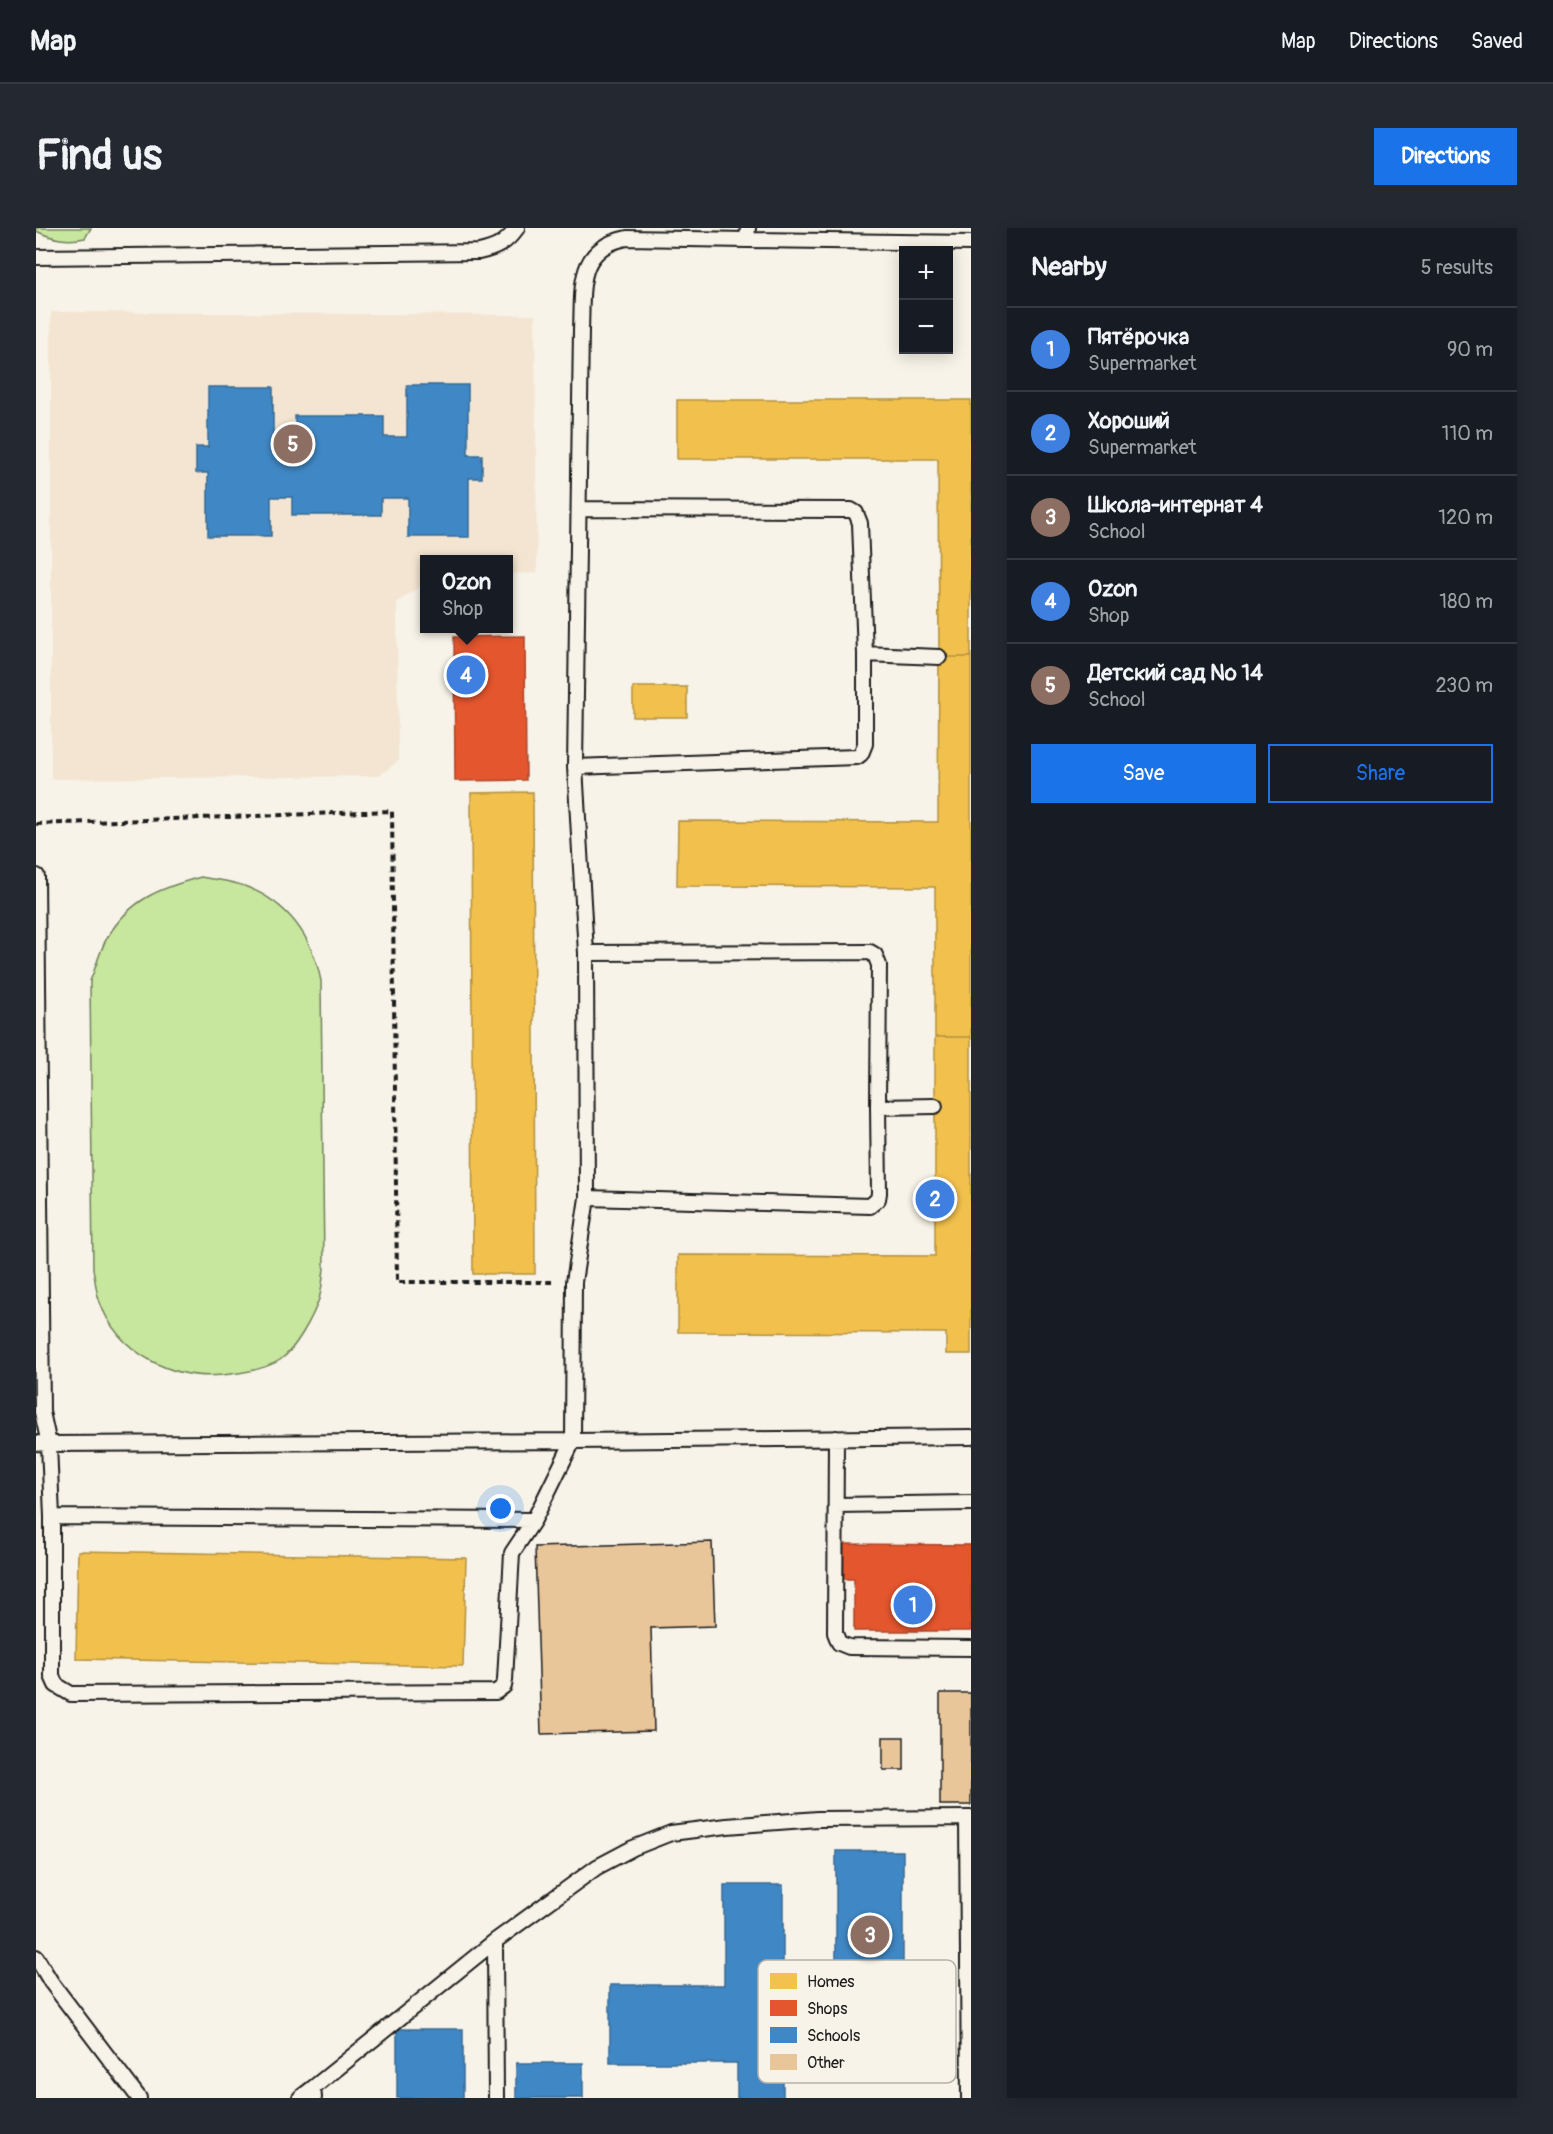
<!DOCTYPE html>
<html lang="en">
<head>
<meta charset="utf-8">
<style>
	body { margin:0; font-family:Pangolin,sans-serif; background:#242831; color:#f1f3f6 }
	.controls { position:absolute; right:18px; top:18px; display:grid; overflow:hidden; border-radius:0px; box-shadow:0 3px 15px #0003 }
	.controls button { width:54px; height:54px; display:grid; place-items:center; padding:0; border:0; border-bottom:2px solid #363941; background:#171b24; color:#f1f3f6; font:30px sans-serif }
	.you { position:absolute; left:465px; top:1281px; width:21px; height:21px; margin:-15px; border:4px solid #fff; border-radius:50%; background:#1a73e8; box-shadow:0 0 0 9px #1a73e833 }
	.badge { display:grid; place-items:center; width:39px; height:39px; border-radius:50%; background:#1a73e8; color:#fff; font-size:20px; font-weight:700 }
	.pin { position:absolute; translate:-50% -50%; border:3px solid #fff; box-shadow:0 2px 6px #0006 }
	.popup { position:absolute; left:384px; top:327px; width:93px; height:78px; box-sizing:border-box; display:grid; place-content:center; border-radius:0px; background:#171b24; filter:drop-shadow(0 2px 4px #0005); font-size:20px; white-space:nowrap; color:#9ea1a6 }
	.popup b { font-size:22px; color:#f1f3f6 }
	.popup::after { content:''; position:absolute; left:50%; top:100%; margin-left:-12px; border:12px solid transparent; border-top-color:#171b24 }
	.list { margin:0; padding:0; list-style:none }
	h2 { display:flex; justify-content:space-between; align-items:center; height:78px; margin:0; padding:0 24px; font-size:26px }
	h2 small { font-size:20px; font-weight:400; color:#9ea1a6 }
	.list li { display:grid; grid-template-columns:39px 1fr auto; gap:18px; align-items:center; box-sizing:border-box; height:84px; padding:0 24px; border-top:2px solid #363941 }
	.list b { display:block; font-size:22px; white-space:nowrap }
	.list p { margin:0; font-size:20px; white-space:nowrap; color:#9ea1a6 }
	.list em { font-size:20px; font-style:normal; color:#9ea1a6 }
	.actions { display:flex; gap:12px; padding:18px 24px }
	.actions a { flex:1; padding:14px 0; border:2px solid #1a73e8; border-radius:0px; text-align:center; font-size:21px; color:#1a73e8 }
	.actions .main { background:#1a73e8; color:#fff }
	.map { position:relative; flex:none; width:935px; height:1870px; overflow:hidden; border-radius:0px }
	header { display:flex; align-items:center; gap:36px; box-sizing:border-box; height:84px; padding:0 30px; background:#171b24; border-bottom:2px solid #363941 }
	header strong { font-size:28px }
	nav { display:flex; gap:33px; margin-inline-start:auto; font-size:21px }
	.intro { display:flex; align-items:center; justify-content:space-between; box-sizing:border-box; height:144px; padding:0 36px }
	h1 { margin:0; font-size:42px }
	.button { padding:15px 27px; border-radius:0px; background:#1a73e8; color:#fff; font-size:21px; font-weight:700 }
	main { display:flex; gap:36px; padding:0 36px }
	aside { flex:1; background:#171b24; border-radius:0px; box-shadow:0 3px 15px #0003 }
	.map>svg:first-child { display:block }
	.built { fill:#f3e5d1 }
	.green { fill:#c7e69e; stroke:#72815d; stroke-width:1.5 }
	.homes { fill:#f2c14e; stroke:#b2903f; stroke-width:1.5 }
	.shops { fill:#e4572e; stroke:#a84529; stroke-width:1.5 }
	.schools { fill:#3f88c5; stroke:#346892; stroke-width:1.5 }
	.building { fill:#e9c59a; stroke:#1c1c1c; stroke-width:1.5 }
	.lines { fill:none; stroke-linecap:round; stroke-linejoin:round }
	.service-casing { stroke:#1c1c1c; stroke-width:18 }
	.path { stroke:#1c1c1c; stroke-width:4; stroke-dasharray:6 4.5; stroke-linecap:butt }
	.service { stroke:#f7f3e8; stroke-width:14 }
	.key { fill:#f7f3e8; stroke:#b5b2ab; stroke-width:1.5 }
	.key-label { font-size:16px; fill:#1c1c1c }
</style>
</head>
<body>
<header>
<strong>Map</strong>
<nav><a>Map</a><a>Directions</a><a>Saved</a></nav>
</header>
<div class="intro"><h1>Find us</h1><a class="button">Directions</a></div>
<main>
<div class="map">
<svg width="935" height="1870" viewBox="0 0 935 1870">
	<rect width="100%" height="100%" fill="#f7f3e8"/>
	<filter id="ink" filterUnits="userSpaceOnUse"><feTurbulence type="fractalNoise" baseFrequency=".0167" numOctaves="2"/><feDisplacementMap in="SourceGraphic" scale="12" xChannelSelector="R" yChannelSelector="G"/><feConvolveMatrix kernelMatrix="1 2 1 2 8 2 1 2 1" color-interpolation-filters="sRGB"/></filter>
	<g filter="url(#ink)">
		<path class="built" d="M15 84 499 87 501 345 472 346V332H388V356L361 374 362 533 343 548 15 551Z"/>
		<path class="green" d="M0 0H55L49 10C31 14 17 11 0 3Z
			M165 649C180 652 197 653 211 659 253 676 276 708 285 753L288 1040C287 1050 286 1061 283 1071 277 1089 259 1122 244 1132 230 1141 211 1144 195 1146 140 1155 82 1127 63 1072 60 1062 59 1051 57 1041L54 753C60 739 64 722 71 710 94 671 124 660 165 649Z"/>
		<path class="homes" d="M641 172H935V429H903L902 231H641Z
			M903 429H935V809H899V659L641 658 642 593 902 594Z
			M597 459H651V489H597Z
			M497 564 499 1046H437L435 565Z
			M899 809H935V1126H910V1105L642 1104V1027L899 1028Z
			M42 1323 430 1330 427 1438 40 1431Z"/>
		<path class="shops" d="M489 408 490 552 419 553 418 409Z
			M805 1316 935 1317V1403H818V1351H805Z"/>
		<path class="schools" d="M371 157H432V227H446V250H433V309H372V270H345V287H256V269H235V308H172V245H160V219H172V159H237V206H259V188H348V209H371Z
			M800 1623H867V1801H747V1870H701V1835H574V1757H688V1657H747V1779H800Z
			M361 1801H427V1870H361Z
			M480 1835H547V1870H480Z"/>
		<path class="building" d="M676 1314 679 1398 615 1400 618 1503 505 1506 499 1319Z
			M904 1465H935V1577H904Z
			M847 1509H868V1542H847Z"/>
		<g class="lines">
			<defs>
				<path id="service" d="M712 0 711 12 935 15
					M711 12 591 10C540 20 547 60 545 101L539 539 550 725 551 970 538 1054 537 1213 935 1209
					M0 29 443 24C461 20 470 15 481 0
					M543 281 815 282 820 285 824 295 829 426
					M539 539 821 529 825 526 829 516V426L903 429
					M550 725 834 724 839 727 843 737 842 879
					M551 970 834 978 842 971 843 965 842 879 899 878
					M800 1210 799 1405 803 1415 813 1419 935 1420
					M0 1215 13 1216 537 1213 498 1292 16 1289 13 1216 6 1184 1 648
					M800 1277 935 1275
					M16 1289V1448L20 1457 35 1466 460 1464 468 1458 469 1452 476 1325 498 1292
					M931 1590 933 1870
					M459 1713 460 1870
					M0 1729 15 1754 103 1870
					M264 1870 277 1860
					M278 1870 277 1860 459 1713 561 1639 597 1620 635 1605 691 1598 782 1591 935 1590"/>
			</defs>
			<use href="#service" class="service-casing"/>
			<path class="path" d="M0 596 356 583 361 1054H516"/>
			<use href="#service" class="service"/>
		</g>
	</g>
	<rect x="722" y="1732" width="198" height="123" rx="9" class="key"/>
	<rect x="734" y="1745" width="27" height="16" fill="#f2c14e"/>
	<rect x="734" y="1772" width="27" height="16" fill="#e4572e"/>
	<rect x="734" y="1799" width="27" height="16" fill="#3f88c5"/>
	<rect x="734" y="1826" width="27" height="16" fill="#e9c59a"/>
	<g class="key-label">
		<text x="771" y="1759">Homes</text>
		<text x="771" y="1786">Shops</text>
		<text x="771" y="1813">Schools</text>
		<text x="771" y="1840">Other</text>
	</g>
</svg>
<div class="controls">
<button>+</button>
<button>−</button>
</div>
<div class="you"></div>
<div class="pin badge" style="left:877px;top:1377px;background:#3f7fe0">1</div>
<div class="pin badge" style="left:899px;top:971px;background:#3f7fe0">2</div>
<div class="pin badge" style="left:834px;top:1707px;background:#8d6e63">3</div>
<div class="pin badge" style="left:430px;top:447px;background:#3f7fe0">4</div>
<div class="popup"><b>Ozon</b>Shop</div>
<div class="pin badge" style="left:257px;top:216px;background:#8d6e63">5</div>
</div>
<aside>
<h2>Nearby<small>5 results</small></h2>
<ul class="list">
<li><span class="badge" style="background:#3f7fe0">1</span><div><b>Пятёрочка</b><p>Supermarket</p></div><em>90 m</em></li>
<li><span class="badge" style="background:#3f7fe0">2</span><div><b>Хороший</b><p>Supermarket</p></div><em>110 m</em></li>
<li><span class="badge" style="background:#8d6e63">3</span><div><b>Школа-интернат 4</b><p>School</p></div><em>120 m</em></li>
<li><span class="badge" style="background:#3f7fe0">4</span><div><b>Ozon</b><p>Shop</p></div><em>180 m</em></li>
<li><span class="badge" style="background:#8d6e63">5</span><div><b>Детский сад № 14</b><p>School</p></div><em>230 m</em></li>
</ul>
<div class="actions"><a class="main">Save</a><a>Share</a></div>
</aside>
</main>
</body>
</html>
